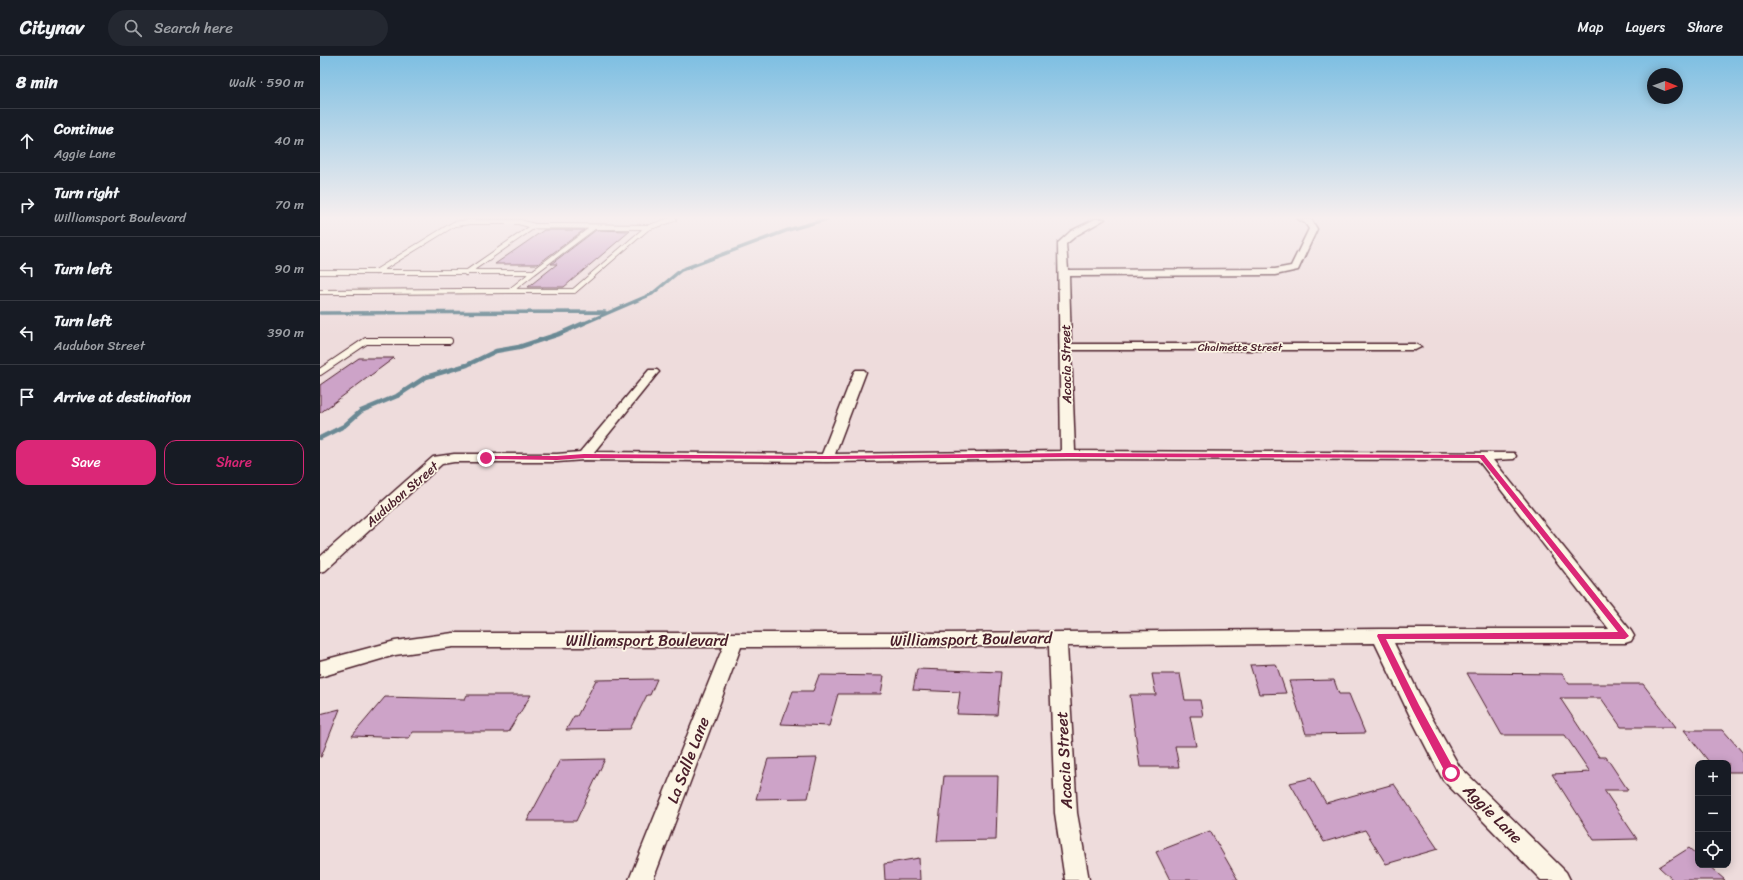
<!DOCTYPE html>
<html lang="en">
<head>
<meta charset="utf-8">
<style>
	body { margin:0; font-family:Sriracha,sans-serif; background:#242831; color:#f1f3f6 }
	.controls { position:absolute; right:12px; bottom:12px; display:grid; overflow:hidden; border-radius:8px; box-shadow:0 2px 10px #0003 }
	.controls button { width:36px; height:36px; display:grid; place-items:center; padding:0; border:0; border-bottom:1px solid #363941; background:#171b24; color:#f1f3f6; font:20px sans-serif }
	.compass { position:absolute; left:1327px; top:12px; width:36px; height:36px; border-radius:50%; background:#171b24; box-shadow:0 2px 10px #0003; rotate:91deg }
	.stop { position:absolute; width:12px; height:12px; margin:-9px; border:3px solid #db2777; border-radius:50%; background:#fff }
	.stop.end { background:#db2777; border-color:#fff; box-shadow:0 1px 4px #0008 }
	.list { margin:0; padding:0; list-style:none }
	h2 { display:flex; justify-content:space-between; align-items:center; height:52px; margin:0; padding:0 16px; font-size:17px }
	h2 small { font-size:13px; font-weight:400; color:#9ea1a6 }
	.list li { display:grid; grid-template-columns:26px 1fr auto; gap:12px; align-items:center; box-sizing:border-box; height:64px; padding:0 16px; border-top:1px solid #363941 }
	.list b { display:block; font-size:15px; white-space:nowrap }
	.list p { margin:0; font-size:13px; white-space:nowrap; color:#9ea1a6 }
	.list em { font-size:13px; font-style:normal; color:#9ea1a6 }
	.actions { display:flex; gap:8px; padding:12px 16px }
	.actions a { flex:1; padding:9px 0; border:1px solid #db2777; border-radius:12px; text-align:center; font-size:14px; color:#db2777 }
	.actions .main { background:#db2777; color:#fff }
	.icon { flex:none; width:22px; height:22px; fill:none; stroke:currentColor; stroke-width:2; stroke-linecap:round; stroke-linejoin:round }
	.map { position:relative; flex:none; width:1423px; height:824px; overflow:hidden }
	header { display:flex; align-items:center; gap:24px; box-sizing:border-box; height:56px; padding:0 20px; background:#171b24; border-bottom:1px solid #363941 }
	header strong { font-size:19px }
	nav { display:flex; gap:22px; margin-inline-start:auto; font-size:14px }
	.search { width:280px; height:36px; background:#242831; display:flex; align-items:center; gap:10px; box-sizing:border-box; padding:0 14px; border-radius:22px; color:#9ea1a6; font-size:15px }
	main { display:flex }
	aside { flex:1; background:#171b24 }
	.map>svg:first-child { display:block }
	.lines { fill:none; stroke-linecap:round; stroke-linejoin:round }
	.stream-far1 { stroke:#6a8994; stroke-width:3.5 }
	.stream { stroke:#6a8994; stroke-width:4.5 }
	.building { fill:#cda3c8; stroke:#4a1f2b }
	.lane-far1-casing { stroke:#4a1f2b; stroke-width:6 }
	.lane-casing { stroke:#4a1f2b; stroke-width:8 }
	.street-casing { stroke:#4a1f2b; stroke-width:3 }
	.lane-far1 { stroke:#fcf5e5; stroke-width:4.5 }
	.lane { stroke:#fcf5e5; stroke-width:6 }
	.street { fill:#fcf5e5; fill-rule:evenodd }
	.route { fill:#db2777 }
	.labels { text-anchor:middle; dominant-baseline:central; stroke-width:3.5; stroke-linejoin:round; paint-order:stroke }
	.far-street-label { font-size:11px; fill:#4a1f2b; stroke:#fcf5e5 }
	.street-label { font-size:13px; fill:#4a1f2b; stroke:#fcf5e5 }
	.near-street-label { font-size:16px; fill:#4a1f2b; stroke:#fcf5e5 }
</style>
</head>
<body>
<header>
<strong>Citynav</strong>
<div class="search"><svg class="icon" aria-label="search" viewBox="0 0 24 24"><circle cx="10" cy="10" r="6"/><path d="M15 15l6 6"/></svg>Search here</div>
<nav><a>Map</a><a>Layers</a><a>Share</a></nav>
</header>
<main>
<aside>
<h2>8 min<small>Walk · 590 m</small></h2>
<ul class="list">
<li><svg class="icon" aria-label="ahead" viewBox="0 0 24 24"><path d="M12 20V5M6 11l6-6 6 6"/></svg><div><b>Continue</b><p>Aggie Lane</p></div><em>40 m</em></li>
<li><svg class="icon" aria-label="right" viewBox="0 0 24 24"><path d="M7 20v-9h11M14 6l5 5-5 5"/></svg><div><b>Turn right</b><p>Williamsport Boulevard</p></div><em>70 m</em></li>
<li><svg class="icon" aria-label="left" viewBox="0 0 24 24"><path d="M17 20v-9H6M10 6l-5 5 5 5"/></svg><div><b>Turn left</b></div><em>90 m</em></li>
<li><svg class="icon" aria-label="left" viewBox="0 0 24 24"><path d="M17 20v-9H6M10 6l-5 5 5 5"/></svg><div><b>Turn left</b><p>Audubon Street</p></div><em>390 m</em></li>
<li><svg class="icon" aria-label="arrive" viewBox="0 0 24 24"><path d="M6 21V4h12l-3 4 3 4H6"/></svg><div><b>Arrive at destination</b></div></li>
</ul>
<div class="actions"><a class="main">Save</a><a>Share</a></div>
</aside>
<div class="map">
<svg width="1423" height="824" viewBox="0 0 1423 824">
	<rect width="100%" height="100%" fill="#eedcdc"/>
	<filter id="ink" filterUnits="userSpaceOnUse"><feTurbulence type="fractalNoise" baseFrequency=".025" numOctaves="2"/><feDisplacementMap in="SourceGraphic" scale="8" xChannelSelector="R" yChannelSelector="G"/><feConvolveMatrix kernelMatrix="1 2 1 2 8 2 1 2 1" color-interpolation-filters="sRGB"/></filter>
	<g filter="url(#ink)">
		<g class="lines">
			<path class="stream-far1" d="M0 257 285 256
				M262 268 332 238 361 214 468 174 507 163"/>
			<path class="stream" d="M0 382 24 370 41 355 77 340 106 321 147 309 176 295 199 291 239 278 264 267"/>
		</g>
		<path class="building" d="M224 174H264L218 208H175Z
			M276 174 310 175 244 231H208L237 208H231Z
			M39 302H74L0 357V329Z
			M956 608 966 637 939 638 930 609Z
			M597 613 681 616 677 659 637 658 640 636 593 634Z
			M1147 617 1242 618 1249 628H1323L1356 671H1301L1281 642H1240L1279 701H1286L1308 734H1284L1317 783 1274 784 1232 718 1270 716 1245 679H1182Z
			M832 618H860L865 644H880L883 660H870L876 690H855L859 711H820L810 639H836Z
			M499 619 564 620 561 638H518L509 670 461 668 473 635H493Z
			M337 623 330 639H327L310 673 246 674 254 660H257L276 624Z
			M1014 624 1019 638H1029L1045 677 986 678 969 625Z
			M147 639H211L188 676H93L89 682 32 680 65 641 145 643Z
			M20 653 1 701H0V658Z
			M1364 674H1403L1423 697V716H1408V707H1390Z
			M497 702 488 742 436 743 448 703Z
			M285 703 256 765H207L240 704Z
			M624 720H678L676 784 617 785Z
			M991 722 1006 747 1074 728 1118 793 1066 808 1045 774 1004 786 970 727Z
			M890 775 918 824H850L836 796Z
			M1369 792 1378 800V809H1388L1405 824H1353L1339 811Z
			M599 802 600 824H565L564 808Z"/>
		<g class="lines">
			<defs>
				<path id="lane-far1" d="M0 216H214L190 235H254L327 172 354 163
					M56 216 134 168 150 166H199L214 170
					M214 216 274 171
					M146 217 214 170 330 171
					M0 236 190 235"/>
				<path id="lane" d="M0 316 46 285H129"/>
				<path id="street" d="M775 163H785L757 179 746 188 748 214 955 213 971 210 989 173 985 167 978 163H991L997 173 978 214 955 219 749 220 751 288H1095L1101 291 1095 294H751L755 395 1194 397 1196 400 1194 403 1173 404 1311 575 1314 580 1311 585 1305 587H1074L1103 646 1139 710 1246 816 1250 824H1221L1123 724 1089 658 1055 587 747 590 757 757 769 824H745L735 757 729 590 421 591 333 824H309L403 591H133L75 599 0 621V605L75 585 133 577H626L1061 573H1289L1158 404 748 403 507 406 264 404 237 406H134L122 408 6 514 0 516V501L113 401 134 398H237L260 396 329 314H337L339 316 337 318 274 396 502 398 534 316 536 314H544L546 316 515 398 741 395 738 187 751 175Z"/>
			</defs>
			<use href="#lane-far1" class="lane-far1-casing"/>
			<use href="#lane" class="lane-casing"/>
			<use href="#street" class="street-casing"/>
			<use href="#lane-far1" class="lane-far1"/>
			<use href="#lane" class="lane"/>
			<use href="#street" class="street"/>
		</g>
	</g>
	<linearGradient id="sky" x2="0" y2="1"><stop stop-color="#7ebfe2"/><stop offset="0.58" stop-color="#f7efef"/><stop offset="1" stop-color="#f7efef" stop-opacity="0"/></linearGradient>
	<rect width="1423" height="279" fill="url(#sky)"/>
	<path class="route" d="M748 397 1164 399 1309 580 1305 583H1066L1099 649 1134 713 1136 717 1134 720 1131 721 1127 720 1093 655 1057 580 1058 578 1298 576 1160 402 748 401 507 403 264 402 237 404 166 403 163 402 166 400H237L264 398 507 400Z"/>
	<g class="labels">
		<g class="far-street-label">
			<text x="920" y="291">Chalmette Street</text>
		</g>
		<g class="street-label">
			<text transform="translate(746 308) rotate(-91)">Acacia Street</text>
			<text transform="translate(82 438) rotate(-41)">Audubon Street</text>
		</g>
		<g class="near-street-label">
			<text transform="translate(651 583) rotate(-1)">Williamsport Boulevard</text>
			<text x="327" y="584">Williamsport Boulevard</text>
			<text transform="translate(368 704) rotate(-69)">La Salle Lane</text>
			<text transform="translate(744 704) rotate(-93)">Acacia Street</text>
			<text transform="translate(1173 758) rotate(45)">Aggie Lane</text>
		</g>
	</g>
</svg>
<div class="controls">
<button>+</button>
<button>−</button>
<button><svg class="icon" aria-label="locate" viewBox="0 0 24 24"><circle cx="12" cy="12" r="6"/><path d="M12 2v4M12 18v4M2 12h4M18 12h4"/></svg></button>
</div>
<svg class="compass" viewBox="-18 -18 36 36"><path d="M0-13l5 13h-10z" fill="#e53935"/><path d="M0 13l5-13h-10z" fill="#9ea1a6"/></svg>
<div class="stop" style="left:1131px;top:717px"></div>
<div class="stop end" style="left:166px;top:402px"></div>
</div>
</main>
</body>
</html>
